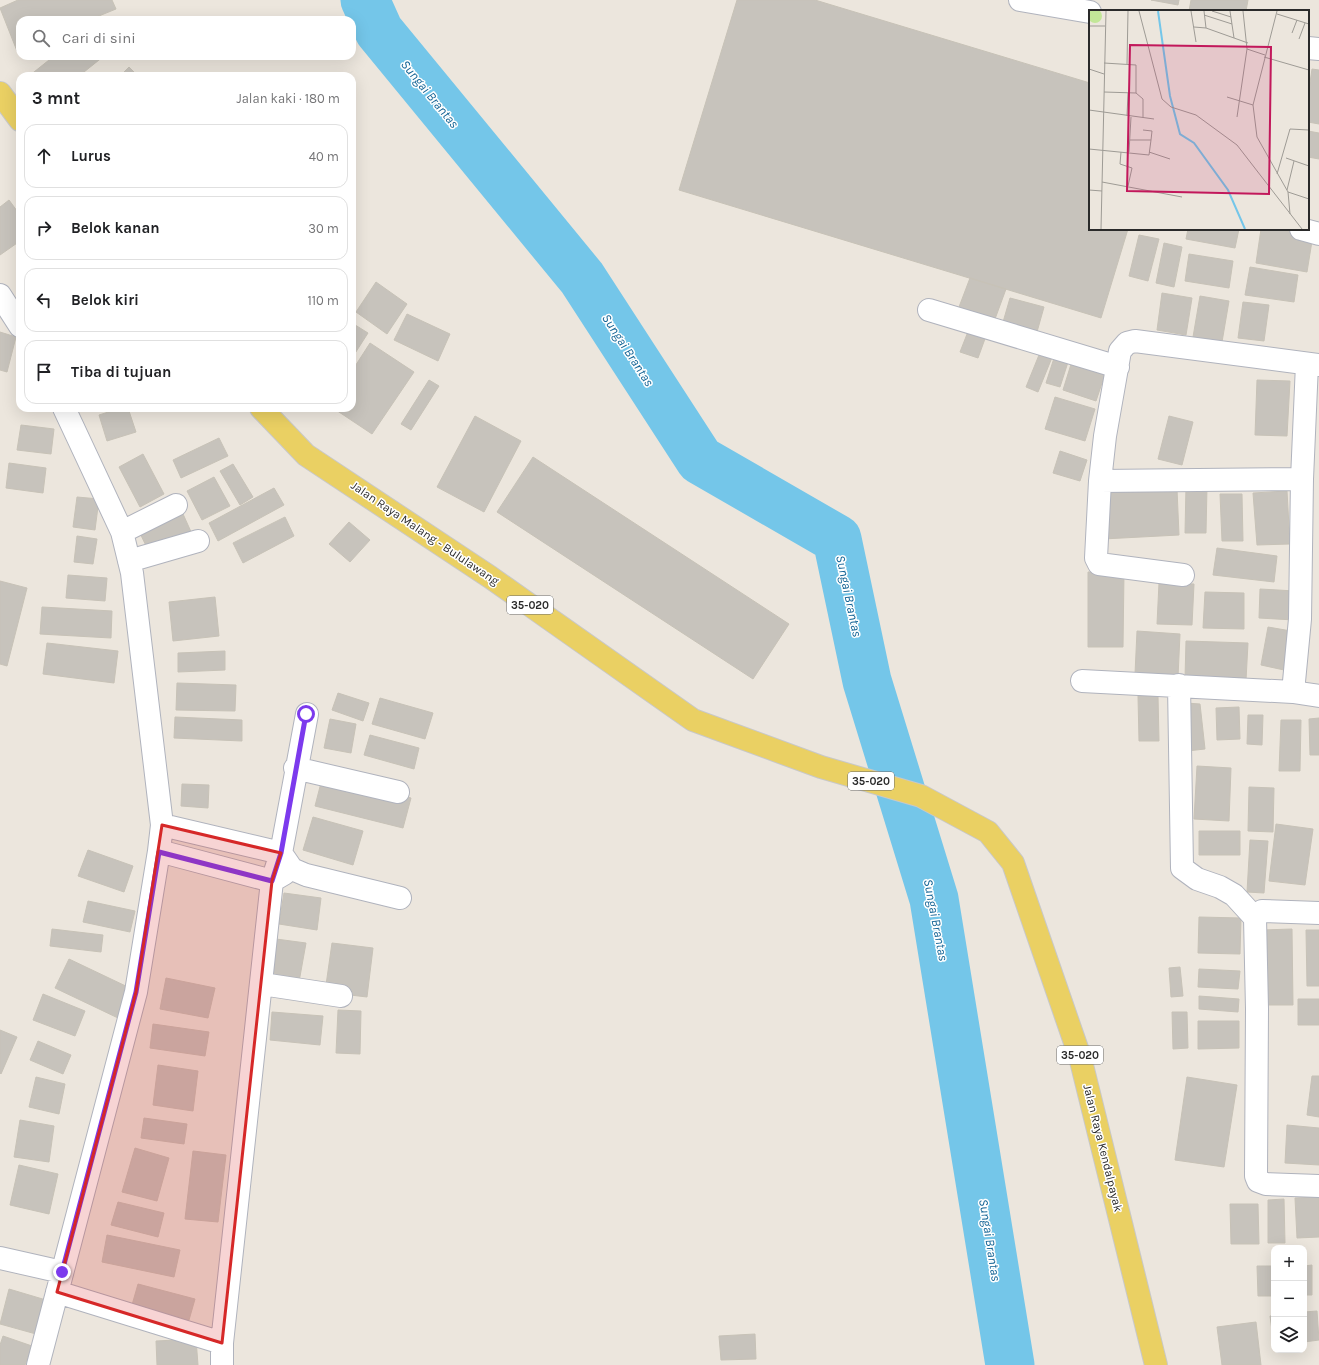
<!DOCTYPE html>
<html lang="id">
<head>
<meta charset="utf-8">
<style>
	body { margin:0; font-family:Karla,sans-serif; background:#f2f2f2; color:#202124 }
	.controls { position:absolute; right:12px; bottom:12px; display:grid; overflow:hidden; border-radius:8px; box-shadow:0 4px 16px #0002 }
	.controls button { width:36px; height:36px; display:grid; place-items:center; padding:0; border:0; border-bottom:1px solid #e0e0e0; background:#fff; color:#202124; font:20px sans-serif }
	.stop { position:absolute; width:12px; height:12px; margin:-9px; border:3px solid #7c3aed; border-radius:50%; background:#fff }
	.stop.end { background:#7c3aed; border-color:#fff; box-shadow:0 1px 4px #0008 }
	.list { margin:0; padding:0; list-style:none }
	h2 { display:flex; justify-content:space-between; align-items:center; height:52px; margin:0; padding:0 16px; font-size:17px }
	h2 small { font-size:13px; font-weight:400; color:#757577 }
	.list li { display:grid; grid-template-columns:26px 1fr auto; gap:12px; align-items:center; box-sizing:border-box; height:64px; margin:0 8px 8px; padding:0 8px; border:1px solid #e0e0e0; border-radius:12px }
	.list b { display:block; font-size:15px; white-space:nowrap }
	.list em { font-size:13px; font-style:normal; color:#757577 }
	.icon { flex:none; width:22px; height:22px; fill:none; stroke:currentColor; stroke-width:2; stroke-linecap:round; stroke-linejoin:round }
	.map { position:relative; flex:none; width:1319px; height:1365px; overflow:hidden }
	.search { position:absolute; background:#fff; box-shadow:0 4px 16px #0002; left:16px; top:16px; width:340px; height:44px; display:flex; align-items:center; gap:10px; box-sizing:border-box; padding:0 14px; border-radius:12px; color:#757577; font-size:15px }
	.panel { position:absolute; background:#fff; box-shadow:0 4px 16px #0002; left:16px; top:72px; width:340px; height:340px; border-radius:12px }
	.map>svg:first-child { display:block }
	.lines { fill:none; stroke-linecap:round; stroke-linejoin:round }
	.river { stroke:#74c6e9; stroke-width:49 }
	.building { fill:#c7c3bc; stroke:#c7c2b7 }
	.minor-casing { stroke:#b0b3bd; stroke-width:24 }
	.major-casing { stroke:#c8c8c8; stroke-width:24 }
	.minor { stroke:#fff; stroke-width:22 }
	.major { stroke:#ead063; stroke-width:22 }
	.route { stroke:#7c3aed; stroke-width:5 }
	.marked { fill:#d62828; fill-opacity:0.2; stroke:#d62828; stroke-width:3; stroke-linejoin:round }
	.labels { text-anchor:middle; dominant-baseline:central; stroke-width:3; stroke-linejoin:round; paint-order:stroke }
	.shield { fill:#fff; stroke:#6a6a6a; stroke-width:1 }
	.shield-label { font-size:11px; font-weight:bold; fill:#2a2a2a }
	.street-label { font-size:12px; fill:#2a2a2a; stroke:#fff }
	.water-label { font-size:13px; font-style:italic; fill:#136495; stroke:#fff }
	.inset-river { fill:none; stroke:#74c6e9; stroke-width:2 }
	.inset-road { fill:none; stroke:#9e9b95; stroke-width:1 }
	.view { fill:#c2185b; fill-opacity:0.15; stroke:#c2185b; stroke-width:2 }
	.inset-edge { fill:none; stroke:#2a2a2a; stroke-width:2 }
</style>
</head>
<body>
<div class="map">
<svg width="1319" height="1365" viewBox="0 0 1319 1365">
	<rect width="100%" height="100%" fill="#ece6dd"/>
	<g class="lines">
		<path class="river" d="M365 0 379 31 582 278 700 460 837 539 867 681 934 899 1010 1365"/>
	</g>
	<path class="building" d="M18 0H112L116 9 89 20H20V49L17 51 0 8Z
		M737 0H815L1090 83V229H1128L1101 318 679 190Z
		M1151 0H1179L1178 5Z
		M1191 0H1248L1246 11H1189Z
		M54 56H104L79 76H29Z
		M129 67 138 76H120Z
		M1312 69 1319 70V124L1308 122V96Z
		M1308 131 1319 133V159L1308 157Z
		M9 200 20 215V241L0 255V207Z
		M1188 229H1239L1235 248 1186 239Z
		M1261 229H1275L1313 235 1307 272 1256 263Z
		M1139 235 1159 239 1148 281 1129 276Z
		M1164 243 1182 247 1174 287 1156 283Z
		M1189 254 1233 261 1229 288 1185 281Z
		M1250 267 1298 275 1294 302 1245 295Z
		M970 278 1006 289 995 319 959 307Z
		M376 282 407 304 387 334 356 312Z
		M1162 293 1192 298 1186 335 1157 330Z
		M1200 296 1229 301 1222 342 1193 337Z
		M1010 298 1044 307 1035 339 1001 329Z
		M1243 302 1269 305 1264 341 1238 338Z
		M407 314 450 334 438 361 394 340Z
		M352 323 368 333 352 358Z
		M969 329 986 336 978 358 960 352Z
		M0 332 16 337 7 372 0 370Z
		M370 343 414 372 372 434 333 408H352V371Z
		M1041 350 1053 355 1038 392 1026 387Z
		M1055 355 1069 359 1060 387 1046 383Z
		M1072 361 1106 371 1096 401 1063 390Z
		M429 380 439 386 411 430 401 424Z
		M1257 380 1290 381 1287 436 1255 435Z
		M1055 397 1095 409 1085 441 1045 429Z
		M121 408H128L136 432 107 441 99 415Z
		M475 416 521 441 484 512 437 487Z
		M1169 416 1193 422 1182 465 1158 459Z
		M21 425 54 429 51 454 17 450Z
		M219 438 228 456 181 478 173 460Z
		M1060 451 1087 460 1080 481 1053 473Z
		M143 454 164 494 140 507 119 467Z
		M533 457 789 624 753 679 497 512Z
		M9 463 46 468 43 493 6 488Z
		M233 464 253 497 240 505 220 471Z
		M214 477 230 506 202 520 187 491Z
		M1186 486 1207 487 1206 533H1185Z
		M274 488 284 505 218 541 209 523Z
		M1177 489 1179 535 1103 539 1101 492Z
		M1287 491 1290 544 1257 545 1253 493Z
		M1220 494H1242L1243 541H1222Z
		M77 497 99 499 95 530 73 527Z
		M179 505 192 534 150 554 136 525Z
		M285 517 294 536 243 563 233 543Z
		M349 522 370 540 350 562 329 544Z
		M77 536 97 539 93 564 74 562Z
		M1217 548 1277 556 1274 582 1213 575Z
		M1088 572H1124L1123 647H1088Z
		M68 575 107 578 105 601 66 598Z
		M0 581 27 588 7 666 0 664Z
		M1159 583 1194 584 1192 625 1157 624Z
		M1260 589 1295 591 1294 620 1259 618Z
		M1205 592 1244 593V629L1203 628Z
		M215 597 219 636 173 641 169 602Z
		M42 607 112 611 111 638 40 634Z
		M1268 627 1291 631 1284 670 1261 665Z
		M1137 631 1180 634 1178 677 1135 674Z
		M1186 641 1248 643 1246 680 1185 678Z
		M47 643 118 651 114 683 43 674Z
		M225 651V670L178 672V653Z
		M177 683 236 685 235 711 176 710Z
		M338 693 369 703 363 721 332 710Z
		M1138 696H1158L1159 741H1139Z
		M380 698 433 713 425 739 372 724Z
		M1186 703 1200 704 1205 749 1187 751Z
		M1239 707 1240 739 1217 740 1216 708Z
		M1248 715H1263L1262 745 1247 744Z
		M175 717 242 720V741L174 738Z
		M1319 718V755H1310L1309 719Z
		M330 719 356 724 351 753 324 748Z
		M1281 720H1301L1300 771H1279Z
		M370 735 419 748 414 769 364 755Z
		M1197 766 1231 768 1229 821 1194 819Z
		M323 775 411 798 403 828 315 806Z
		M182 784 209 785 208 808 181 806Z
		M1249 787 1274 788 1273 832 1248 831Z
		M313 817 363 831 353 865 303 850Z
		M1276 824 1313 829 1305 885 1269 881Z
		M1199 831H1240V855H1199Z
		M1250 840 1268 841 1264 893 1247 892Z
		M88 850 133 866 124 892 78 876Z
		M284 893 321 898 317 930 279 924Z
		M88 901 135 911 130 932 83 922Z
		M1199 917 1241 918 1240 954 1198 953Z
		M52 929 103 935 101 952 50 946Z
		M1292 929 1293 1005H1264L1263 930Z
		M1306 930H1319V986H1307Z
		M276 939 306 943 299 982 270 977Z
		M332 943 373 948 367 997 325 992Z
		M69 959 132 989 118 1018 55 988Z
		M1180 967 1183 996 1171 997 1169 968Z
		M1199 969 1240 971 1238 989 1198 987Z
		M166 978 215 988 208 1018 160 1009Z
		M43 994 85 1011 75 1036 33 1020Z
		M1199 996 1239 999 1238 1012 1199 1009Z
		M1298 999H1319V1025H1298Z
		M338 1010 361 1011 360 1054 336 1053Z
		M272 1012 323 1016 320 1045 270 1040Z
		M1172 1012H1187L1188 1048 1173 1049Z
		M1198 1021H1239V1048L1198 1049Z
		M153 1024 209 1032 205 1056 150 1048Z
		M0 1030 17 1037 1 1074 0 1073Z
		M38 1041 71 1055 63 1074 30 1060Z
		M158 1065 198 1071 193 1111 153 1105Z
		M1312 1076H1319V1117L1307 1115Z
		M36 1077 65 1084 59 1114 29 1107Z
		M1187 1077 1237 1085 1224 1167 1175 1160Z
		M144 1118 187 1124 184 1144 141 1138Z
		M20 1120 54 1126 49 1162 14 1157Z
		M1287 1125 1319 1128V1165L1285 1163Z
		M135 1148 169 1158 157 1201 122 1192Z
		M193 1151 226 1155 218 1222 185 1219Z
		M19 1165 58 1174 49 1214 10 1205Z
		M1319 1197V1237L1297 1238 1295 1198Z
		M1284 1199 1285 1243H1268V1200Z
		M118 1202 164 1213 158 1237 111 1225Z
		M1230 1204H1258L1259 1244H1231Z
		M107 1235 180 1250 174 1277 102 1262Z
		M1312 1265V1295H1304V1266Z
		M1257 1266H1274V1296H1258Z
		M138 1284 195 1299 189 1320 132 1305Z
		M9 1289 46 1300 36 1334 0 1324Z
		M1317 1311 1319 1340 1304 1342V1312Z
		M1270 1316H1274V1345Z
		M1256 1322 1261 1365H1222L1217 1327Z
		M755 1334 756 1359 721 1360 719 1336Z
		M3 1336 32 1346 25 1365H0V1345Z
		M196 1339 198 1365H157L156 1341Z"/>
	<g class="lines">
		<defs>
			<path id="minor" d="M1020 0 1090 12
				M1308 48 1319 49
				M1301 229 1319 234
				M0 295 20 326
				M929 310 1118 367
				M1302 479 1100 481 1105 436 1120 351 1127 343 1135 341 1319 365
				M1100 481 1096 558 1099 564 1183 575
				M122 532 176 505
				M129 561 198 541
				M1082 681 1293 692 1319 696
				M1179 685 1182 868 1197 879 1220 887 1234 895 1255 918
				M1293 692 1300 619 1302 479 1307 364
				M295 768 398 792
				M162 825 281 853 292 869 306 875 400 898
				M159 851 272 881 284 874
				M1319 913 1262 911 1255 918 1257 1009 1256 1176 1258 1181 1266 1184 1319 1186
				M262 984 341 996
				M0 1258 62 1272
				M57 1292 222 1343
				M38 1365 136 992 159 851 162 825 132 573 122 532 64 408
				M222 1365V1343L272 881 281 853 307 714"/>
			<path id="major" d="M0 93 20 120
				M261 408 306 455 490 577 693 720 821 767 921 796 988 832 1013 863 1080 1057 1156 1365"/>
		</defs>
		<use href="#minor" class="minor-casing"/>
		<use href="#major" class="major-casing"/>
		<use href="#minor" class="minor"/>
		<use href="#major" class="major"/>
	</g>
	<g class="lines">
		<path class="route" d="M62 1272 136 992 159 852 272 881 281 853 306 714"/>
	</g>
	<path class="marked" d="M162 825 281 853 272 881 222 1343 57 1292 136 992Z"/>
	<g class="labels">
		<g class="shield">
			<rect x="507" y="596" width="46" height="18" rx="3"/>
			<rect x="848" y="772" width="46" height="18" rx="3"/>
			<rect x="1057" y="1046" width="46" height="18" rx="3"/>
		</g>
		<g class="shield-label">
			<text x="530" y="605">35-020</text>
			<text x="871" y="781">35-020</text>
			<text x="1080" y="1055">35-020</text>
		</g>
		<g class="street-label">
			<text transform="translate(425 533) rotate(34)">Jalan Raya Malang - Bululawang</text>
			<text transform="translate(1103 1148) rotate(76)">Jalan Raya Kendalpayak</text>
		</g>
		<g class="water-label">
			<text transform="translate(430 94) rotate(51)">Sungai Brantas</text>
			<text transform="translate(628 350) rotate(57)">Sungai Brantas</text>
			<text transform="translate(849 596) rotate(78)">Sungai Brantas</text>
			<text transform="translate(936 920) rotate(79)">Sungai Brantas</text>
			<text transform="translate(990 1240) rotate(81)">Sungai Brantas</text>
		</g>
	</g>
	<g transform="translate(1089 10)">
		<rect width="220" height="220" fill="#ece6dd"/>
		<path d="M-1 6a7 7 0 1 1 14 0a7 7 0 1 1-14 0Z" fill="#c2e798"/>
		<path class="inset-river" d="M69 1 81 86 91 124 105 133 139 180 156 219"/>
		<path class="inset-road" d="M50 1 73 89 82 97 107 105 148 135 213 219M102 1 107 32M115 1 117 18M123 1 142 7M141 1 145 28M188 1 164 95 168 127 199 182 201 204M188 4 220 14M115 5 143 14M0 16H16M105 17 117 18 159 33M203 23 208 10M210 29 216 13M158 39 176 45M175 47 220 60M38 54 39 1M0 59 15 64M15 82 47 83V55L15 53M47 83 54 89V108M138 87 164 95M0 100 65 109M38 106 39 83M148 107 158 39 154 1M54 120 63 121 62 130M0 139 60 145 62 130H41M32 142 31 154 43 158 39 176M40 142 42 107M60 142 81 149M197 148 220 156M188 164 201 119 220 120M13 172 93 187M0 180 13 181M198 180 205 151M199 182 220 189M12 219 17 1"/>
		<path class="view" d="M41 35 182 37 180 184 38 181Z"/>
		<rect width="220" height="220" class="inset-edge"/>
	</g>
</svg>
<div class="controls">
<button>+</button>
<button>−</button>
<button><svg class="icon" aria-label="layers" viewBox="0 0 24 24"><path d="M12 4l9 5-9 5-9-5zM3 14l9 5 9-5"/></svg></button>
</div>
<div class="stop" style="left:306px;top:714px"></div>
<div class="stop end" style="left:62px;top:1272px"></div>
<div class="search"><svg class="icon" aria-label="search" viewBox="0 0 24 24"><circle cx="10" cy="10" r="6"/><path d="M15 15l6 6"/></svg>Cari di sini</div>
<section class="panel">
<h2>3 mnt<small>Jalan kaki · 180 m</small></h2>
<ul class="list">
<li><svg class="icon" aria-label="ahead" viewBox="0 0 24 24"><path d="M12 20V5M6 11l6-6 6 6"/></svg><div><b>Lurus</b></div><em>40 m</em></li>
<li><svg class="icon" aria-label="right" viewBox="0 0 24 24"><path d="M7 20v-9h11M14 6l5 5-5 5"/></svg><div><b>Belok kanan</b></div><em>30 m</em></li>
<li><svg class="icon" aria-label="left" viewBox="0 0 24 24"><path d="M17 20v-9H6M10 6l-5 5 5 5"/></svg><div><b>Belok kiri</b></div><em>110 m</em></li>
<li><svg class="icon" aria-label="arrive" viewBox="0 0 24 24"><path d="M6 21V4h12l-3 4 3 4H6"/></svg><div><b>Tiba di tujuan</b></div></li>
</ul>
</section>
</div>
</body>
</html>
